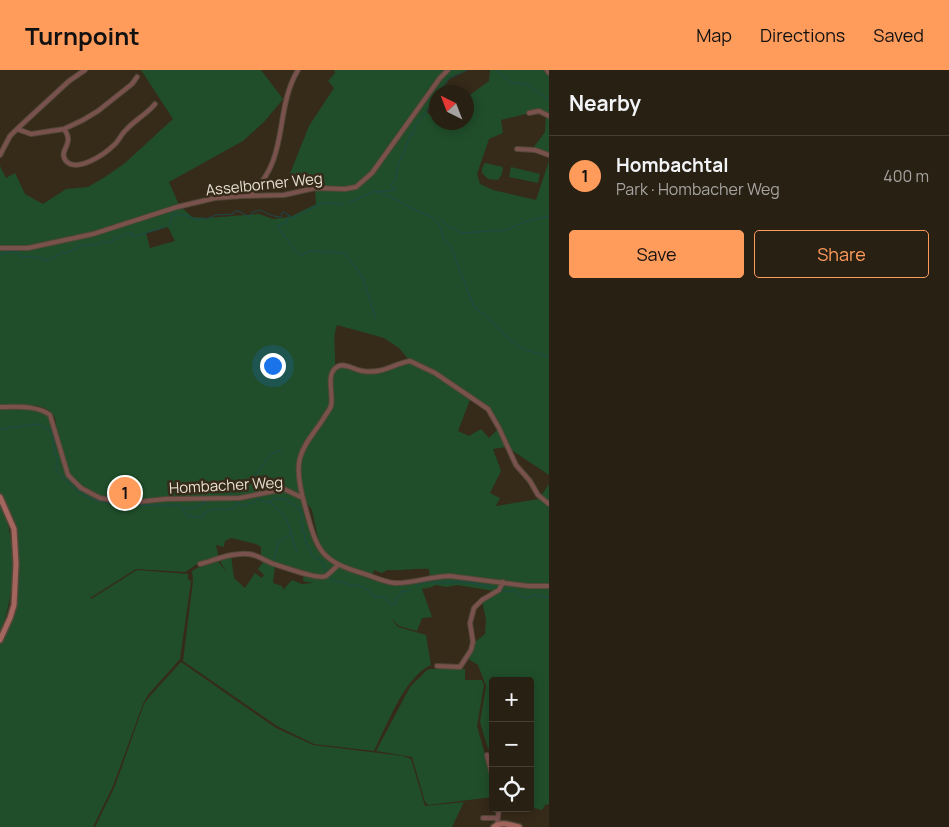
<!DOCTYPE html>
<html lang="en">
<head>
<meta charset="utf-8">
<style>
	body { margin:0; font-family:Manrope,sans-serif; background:#30281c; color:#f1f3f6 }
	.controls { position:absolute; right:15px; bottom:15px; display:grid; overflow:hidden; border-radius:5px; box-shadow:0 2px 12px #0003 }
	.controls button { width:45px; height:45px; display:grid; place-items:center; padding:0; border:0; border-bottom:1px solid #443e33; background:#282013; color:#f1f3f6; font:25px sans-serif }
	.compass { position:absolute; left:429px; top:15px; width:45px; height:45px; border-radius:50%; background:#282013; box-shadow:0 2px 12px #0003; rotate:318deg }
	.you { position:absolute; left:272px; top:295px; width:18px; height:18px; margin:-12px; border:4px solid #fff; border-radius:50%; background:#1a73e8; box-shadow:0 0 0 8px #1a73e833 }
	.badge { display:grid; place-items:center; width:32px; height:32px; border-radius:50%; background:#ff9b5b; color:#111; font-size:16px; font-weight:700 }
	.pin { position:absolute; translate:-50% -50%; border:2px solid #fff; box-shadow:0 1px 5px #0006 }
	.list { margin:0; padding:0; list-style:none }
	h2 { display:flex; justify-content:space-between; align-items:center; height:65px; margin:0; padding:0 20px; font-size:21px }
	h2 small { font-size:16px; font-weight:400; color:#a5a3a0 }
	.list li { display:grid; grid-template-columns:32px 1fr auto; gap:15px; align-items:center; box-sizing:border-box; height:80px; padding:0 20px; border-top:1px solid #443e33 }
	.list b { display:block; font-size:19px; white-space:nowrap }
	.list p { margin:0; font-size:16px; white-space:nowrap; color:#a5a3a0 }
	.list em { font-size:16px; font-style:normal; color:#a5a3a0 }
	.actions { display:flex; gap:10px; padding:15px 20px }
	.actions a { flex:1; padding:11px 0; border:1px solid #ff9b5b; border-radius:5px; text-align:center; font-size:18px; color:#ff9b5b }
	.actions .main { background:#ff9b5b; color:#111 }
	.icon { flex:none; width:28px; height:28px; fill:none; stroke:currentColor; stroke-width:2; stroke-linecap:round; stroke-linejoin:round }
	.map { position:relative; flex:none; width:549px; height:757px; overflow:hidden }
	header { display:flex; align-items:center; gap:30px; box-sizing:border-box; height:70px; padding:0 25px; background:#ff9b5b; color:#111 }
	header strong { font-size:24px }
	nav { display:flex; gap:28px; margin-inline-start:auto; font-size:18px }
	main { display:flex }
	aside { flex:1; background:#282013 }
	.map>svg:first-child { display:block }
	.green { fill:#204e2b; fill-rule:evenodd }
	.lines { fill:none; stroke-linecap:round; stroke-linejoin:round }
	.stream { stroke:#1c484a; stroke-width:1 }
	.street-casing { stroke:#524737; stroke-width:6 }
	.secondary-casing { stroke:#524737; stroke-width:8 }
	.street { stroke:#79514d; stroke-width:4 }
	.secondary { stroke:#a3655e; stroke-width:5 }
	.labels { text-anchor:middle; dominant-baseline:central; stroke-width:5; stroke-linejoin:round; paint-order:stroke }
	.street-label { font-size:15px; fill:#e8e0d5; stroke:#362a19 }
</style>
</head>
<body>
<header>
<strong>Turnpoint</strong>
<nav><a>Map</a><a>Directions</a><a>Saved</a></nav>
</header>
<main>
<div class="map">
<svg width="549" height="757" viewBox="0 0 549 757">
	<rect width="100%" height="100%" fill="#362a19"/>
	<path class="green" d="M141 0H261L283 29 264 52 243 71 169 112 179 135 192 147 207 148 259 144 273 149 290 147 316 134 315 118C328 118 341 122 354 118 374 112 426 30 441 9L450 0H466L449 8 439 22H437L436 28 426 41 437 52H467V27L489 11 490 0H545L549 5V45L539 38 526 42V44L501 50 503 63 489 69 477 104 480 114 493 120 536 130 549 91V405L507 377 500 358 489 339 469 324 435 302 409 290 399 278 384 268 337 255C332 268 336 284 335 298 345 293 352 300 362 301 379 304 393 297 409 291L435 303 471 327 458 361 469 366 481 359 489 368 499 358 506 377 493 379 501 401 490 423 500 428 496 436 539 429 549 414V515H528V516L549 517V734L545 735 542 740 530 737 532 728H530V611H493V677L488 679 480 652 486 616 478 595 467 588 475 572 485 564 486 550 482 531 494 521 457 515 447 517 435 515 432 517 422 519 432 547 422 548 417 561 399 556 390 547 398 557 426 565 431 595C405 606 386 657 374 681L314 674 277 656 183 591 193 511 192 501 211 490 200 492 185 502 136 499 90 528 91 529 137 500 188 504V509L191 511 180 589 148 625 143 634 113 716 93 757H0V574L12 551 17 534 18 522V464L15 452 9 439 3 440C17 473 15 529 0 562V338C12 338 40 337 49 346 53 350 53 357 54 362L57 360C56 356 56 352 55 348 49 331 14 335 0 336V96L6 108 15 103 25 124 43 134 66 119 88 117 105 107 125 93 173 49ZM168 157 175 171 150 178 146 163ZM332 303V336L307 373 301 388 300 400 304 429 312 440 320 477 333 490 348 498 372 506 374 500 382 503 387 500C401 501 415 498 429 499L430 506 438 505 505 511 503 515 500 514V513C482 511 462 506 444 507 428 507 414 513 399 515 387 516 345 501 334 494 326 490 319 483 315 476 305 456 313 420 280 421 270 422 260 427 250 428V425L285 418 302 427 298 401 299 387 306 372 330 336ZM231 468 256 474 261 477V488L272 493 291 497 304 504 303 511 313 513 302 514 292 510 283 520 282 516 273 513 275 495 264 491 258 499 264 505 262 508 255 503 245 518 234 508 231 486 220 489V491L227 503 217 490 219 489 216 475 224 477 225 471Z
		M334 0H446L372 103 356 116 345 119H306L305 109 289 106 309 56 334 18 328 11 335 3Z
		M546 45 549 46V85L533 78 545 62Z
		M485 93 503 97 502 104 498 110 488 109 482 103V98Z
		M511 97 540 104 538 113 509 107Z
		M181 592 260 647 276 658 313 675 403 686 411 689 425 736 464 732 452 757H95L115 716 144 634 150 626Z
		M431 599H465V610H482L484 615 477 656 493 713V727L428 735 425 732 412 687 376 681 410 617 427 600Z"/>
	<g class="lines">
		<path class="stream" d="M496 0 512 13 526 14 549 30
			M442 18 449 9 467 0
			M377 122 385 125
			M387 125C397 129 405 136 415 140 432 146 440 149 443 168L450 175 474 237C492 248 503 268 522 278 530 282 541 284 549 286
			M349 133 372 122 396 120 391 115 396 108C394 99 408 76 410 65H412L416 54 437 30
			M289 145 287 152 277 156 294 179 302 186 303 184 312 181 342 183 346 185 362 206 376 249
			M441 150 450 158 455 159 461 163 506 160 524 152 549 146
			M169 155 173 144H180L198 150 202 148 207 149 216 145 233 144 235 141H239L249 147 253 142 260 140C268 143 272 147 281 147L282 143 284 142 293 148 321 133 343 134
			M0 185 10 181 20 184 22 188 28 186 43 188 44 191 57 186 62 182 65 183 78 178V176C87 174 95 177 104 171L107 173 113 171 115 167 119 169 124 164 132 163V166L134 167 165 157
			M0 359 38 354 49 360 53 365 54 377 58 395 56 396V399C65 411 78 424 92 429 119 438 151 435 179 435L187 446 198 447 202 448H203L202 445C207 440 216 439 222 439L224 440 234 438 238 433 243 436 256 431 258 428 262 431 270 432 274 428 285 429 299 438 303 448 300 452 304 455 301 459 305 465 304 469C311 479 309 487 320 489L327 502
			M227 427 255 407 256 404C266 394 264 385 281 380
			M270 432C273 436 279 439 282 443 291 453 291 470 297 482
			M183 439 189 437 193 438 210 430
			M274 490 278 473 289 465
			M328 506C332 510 338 514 344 512L350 516 356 514 366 519 374 526 384 527 391 535H394L398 526 402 524V521L407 522 410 520
			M417 516C425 510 429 512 439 513 445 513 451 512 458 512 469 512 482 515 493 517
			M501 520 510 522 514 520 523 527 528 528 533 525 549 528"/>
		<defs>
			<path id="street" d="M547 0 549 3
				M529 43 539 41 549 46
				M17 59 31 64 64 59 83 50 98 41 132 14 137 7
				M64 59C76 75 57 80 66 91 77 103 105 84 114 75 119 71 121 64 126 60 135 50 147 44 155 34
				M517 79 535 80 549 85
				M0 85 10 66 17 59 69 11 85 0
				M249 126C291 88 273 42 298 0
				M0 178H28L93 164 177 137 215 128 242 126 284 125 315 118 345 119 356 117 372 103 440 8 448 0
				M0 337C16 337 37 335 50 345L68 405 81 418 100 428 117 431 137 432 166 429 240 428 284 419 303 428
				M549 434 538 425 530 411 516 395 499 358 488 339 435 303 410 291C390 295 384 304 362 301 355 300 344 292 337 297 325 304 334 325 331 336 330 339 327 343 325 346 317 360 304 372 300 388 296 402 301 422 305 436 317 480 319 491 365 504 374 507 384 512 394 513 412 514 431 506 450 506L528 516H549
				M200 494C215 490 233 482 249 484 258 485 265 491 274 494 284 497 318 510 326 506 330 503 334 499 338 495
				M437 596 460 597 471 580 473 572 470 553 474 538 482 530 499 520 503 512
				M487 685 493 709
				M483 748H498
				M497 755 499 738"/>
			<path id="secondary" d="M0 427 14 459 16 494 14 535 10 548 0 570
				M494 757C502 751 510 755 519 757"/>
		</defs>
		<use href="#street" class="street-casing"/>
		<use href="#secondary" class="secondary-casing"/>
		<use href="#street" class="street"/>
		<use href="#secondary" class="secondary"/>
	</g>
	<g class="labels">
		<g class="street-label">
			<text transform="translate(264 114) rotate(-6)">Asselborner Weg</text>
			<text transform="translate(226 415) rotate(-3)">Hombacher Weg</text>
		</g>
	</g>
</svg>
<div class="controls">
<button>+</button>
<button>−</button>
<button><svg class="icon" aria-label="locate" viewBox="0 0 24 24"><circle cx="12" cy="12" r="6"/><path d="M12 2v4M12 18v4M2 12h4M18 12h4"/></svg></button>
</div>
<svg class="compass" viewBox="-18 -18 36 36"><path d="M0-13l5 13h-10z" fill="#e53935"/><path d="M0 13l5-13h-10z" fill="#a5a3a0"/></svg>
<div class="you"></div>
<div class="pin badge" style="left:125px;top:423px">1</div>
</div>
<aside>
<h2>Nearby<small></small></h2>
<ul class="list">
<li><span class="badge">1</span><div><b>Hombachtal</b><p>Park · Hombacher Weg</p></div><em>400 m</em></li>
</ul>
<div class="actions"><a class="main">Save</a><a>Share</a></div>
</aside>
</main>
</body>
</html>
